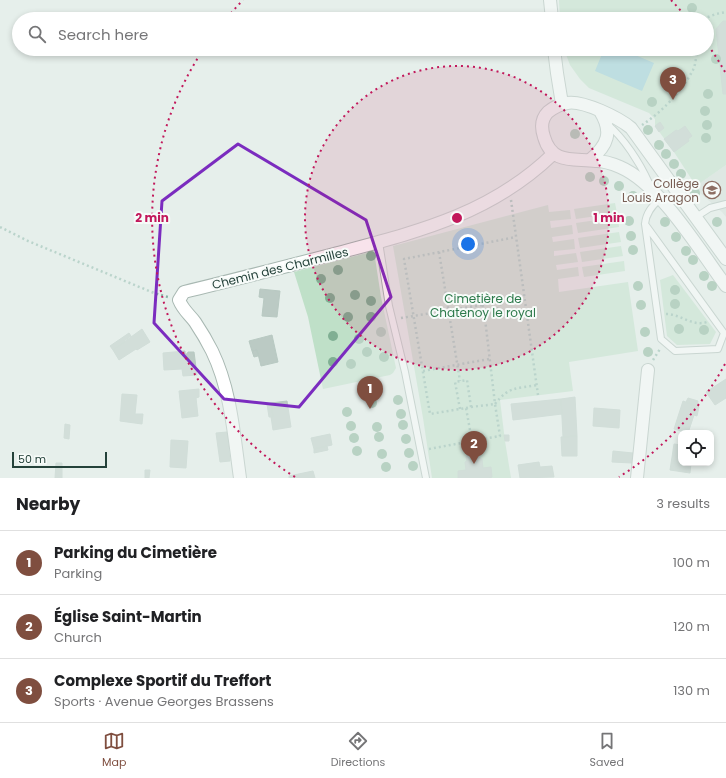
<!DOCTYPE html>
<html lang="en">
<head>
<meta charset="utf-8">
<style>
	body { margin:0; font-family:Poppins,sans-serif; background:#f2f2f2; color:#202124 }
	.controls { position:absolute; right:12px; bottom:12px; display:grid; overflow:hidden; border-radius:8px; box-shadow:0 2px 6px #0003 }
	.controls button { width:36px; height:36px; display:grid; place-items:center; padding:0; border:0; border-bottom:1px solid #e0e0e0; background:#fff; color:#202124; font:20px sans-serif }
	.scale { position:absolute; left:12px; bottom:10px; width:95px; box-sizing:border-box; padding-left:4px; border:2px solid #24423a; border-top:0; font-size:11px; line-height:14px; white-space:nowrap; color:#24423a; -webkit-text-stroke:3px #f7fbf9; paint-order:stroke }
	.you { position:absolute; left:468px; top:244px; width:14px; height:14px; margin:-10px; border:3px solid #fff; border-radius:50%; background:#1a73e8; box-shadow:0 0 0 6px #1a73e833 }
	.badge { display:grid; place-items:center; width:26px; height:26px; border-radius:50%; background:#7f4e3f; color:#fff; font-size:13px; font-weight:700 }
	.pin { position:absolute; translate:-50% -33px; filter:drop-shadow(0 1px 2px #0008) }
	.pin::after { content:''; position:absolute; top:21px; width:14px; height:12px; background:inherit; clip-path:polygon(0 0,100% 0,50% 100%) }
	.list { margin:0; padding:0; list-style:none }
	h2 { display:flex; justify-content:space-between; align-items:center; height:52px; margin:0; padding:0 16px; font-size:17px }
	h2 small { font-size:13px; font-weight:400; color:#757577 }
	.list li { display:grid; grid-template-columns:26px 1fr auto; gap:12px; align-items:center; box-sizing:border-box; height:64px; padding:0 16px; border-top:1px solid #e0e0e0 }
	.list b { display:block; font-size:15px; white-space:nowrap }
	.list p { margin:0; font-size:13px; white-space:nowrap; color:#757577 }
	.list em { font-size:13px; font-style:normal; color:#757577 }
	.icon { flex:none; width:22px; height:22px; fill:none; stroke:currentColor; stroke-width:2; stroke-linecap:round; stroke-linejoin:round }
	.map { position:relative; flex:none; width:726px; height:478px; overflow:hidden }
	.search { position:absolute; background:#fff; box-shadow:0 2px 6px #0003; left:12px; right:12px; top:12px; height:44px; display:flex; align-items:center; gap:10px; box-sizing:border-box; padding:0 14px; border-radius:22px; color:#757577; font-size:15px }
	.sheet { height:244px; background:#fff }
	nav { display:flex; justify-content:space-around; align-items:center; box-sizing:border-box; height:56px; border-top:1px solid #e0e0e0; background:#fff; font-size:11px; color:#757577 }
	nav a { display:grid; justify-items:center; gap:2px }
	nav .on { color:#7f4e3f }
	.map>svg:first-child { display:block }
	.built { fill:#d4dfda }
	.green { fill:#bfe0c8 }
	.water { fill:#8ec9d4 }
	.building { fill:#bbcac4; stroke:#b8c9c2 }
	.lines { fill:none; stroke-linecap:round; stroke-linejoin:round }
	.lane-casing { stroke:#a8b8b2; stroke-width:8 }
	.street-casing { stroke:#a8b8b2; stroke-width:14 }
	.path { stroke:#86b3a5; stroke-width:2.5; stroke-dasharray:2 3; stroke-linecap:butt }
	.lane { stroke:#fff; stroke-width:6 }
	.street { stroke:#fff; stroke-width:12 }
	.tree { fill:#80af93 }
	.marked { fill:none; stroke:#7b2cbf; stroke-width:3; stroke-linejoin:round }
	.ring { fill:none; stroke:#c2185b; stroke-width:2; stroke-dasharray:2 4 }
	.labels { text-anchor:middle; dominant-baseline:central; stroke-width:4; stroke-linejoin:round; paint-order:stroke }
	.education-label { font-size:12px; fill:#785e54; stroke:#f7fbf9; text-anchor:end }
	.street-label { font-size:12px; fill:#24423a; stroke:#f7fbf9 }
	.park-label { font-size:12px; fill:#2d7a4b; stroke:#f7fbf9 }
	.centre { fill:#c2185b; stroke:#f7fbf9; stroke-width:2 }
	.ring-label { font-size:12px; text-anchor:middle; font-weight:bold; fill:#c2185b; stroke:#f7fbf9; stroke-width:4; stroke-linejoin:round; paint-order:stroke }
</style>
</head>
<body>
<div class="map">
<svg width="726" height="478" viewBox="0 0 726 478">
	<rect width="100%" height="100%" fill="#e6efeb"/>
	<path class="built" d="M726 165V217L722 212 700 193 696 186Z"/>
	<path class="green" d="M559 0H726V165L696 186 674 152 655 126V119L649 113 589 88 580 79 570 65 564 49H707V19H560Z
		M615 203 617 213 576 219 574 209Z
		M548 205 549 212 570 210 571 219 550 221 551 228 572 225 573 234 552 237 553 242 574 239 575 249 554 251V256L576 253 578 262 556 265 557 270 578 267 579 276 558 279 559 292 628 282 638 351 569 362 573 391 500 400 505 441 511 478H432L423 418 393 246Z
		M618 217 619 227 578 233 576 223Z
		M619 232 621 242 580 248 578 238Z
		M621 246 623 256 582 262 580 252Z
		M374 251 381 297 396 368 393 373 390 375 323 389 308 317 294 272Z
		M624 261 625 271 584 277 582 267Z
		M673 275 716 332 710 344 677 345 667 336 660 280Z"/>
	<path class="water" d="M604 49H621L654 63 642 91 595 71Z"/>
	<path class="building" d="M723 21H726V94H723L716 29Z
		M660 122 664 128 659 132 655 126Z
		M685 126 692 136 688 139 689 141 674 152 664 139 676 130 678 131Z
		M260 289 280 291 277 317 262 316 264 298 259 297Z
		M142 329 150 342 137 350 136 349 119 360 113 350Z
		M129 333 131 336 124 341 125 342 113 350 110 346Z
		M272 335 278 362 261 366 257 350 252 351 249 341Z
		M257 350 258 356 254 357 252 351Z
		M185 351V354H187L188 352H194L197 375 183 376 182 369 164 370 163 353Z
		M726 379V398L715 405 706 392Z
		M199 389V397L196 398 198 416 182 418 179 391Z
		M122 394 137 395 135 414H143L142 424 120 421Z
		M575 397 577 436 563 437 561 399Z
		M688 398 698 401 697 406 686 402Z
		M561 399 562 414 513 420 511 404Z
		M287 401 291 427 273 430 271 417H273L271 403Z
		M683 401 699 407 697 416 694 415 688 433 674 429Z
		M271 403 273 417H269L267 404Z
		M594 408 620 410 619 428 593 426Z
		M65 424 70 425 69 439 64 438Z
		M227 432 230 461 220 462 216 433Z
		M330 434 332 445 314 449 311 438Z
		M504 435H509V441H505Z
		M577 436V456H562L561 437Z
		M171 440 188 441 186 468 170 467Z
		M674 444 681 445V463H691L690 473 670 470Z
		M327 446 328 450 314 453V449Z
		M469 446H476V453L481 459H482L483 468 491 467 492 477 489 478H458V471L466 470 465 462 467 461 466 457 469 453Z
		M613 451 633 453 632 463 612 462Z
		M539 462 540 467 552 466 554 477 520 478 518 465Z
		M56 463H62V478H55Z
		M145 470H150L149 478H145Z
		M313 471 315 478H289V476Z"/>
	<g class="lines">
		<defs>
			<path id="lane" d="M607 124C624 138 640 163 649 183
				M696 217 710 208 726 204
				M645 224 724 333 718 349 675 351 661 339 645 224C646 213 652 206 660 199
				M379 242 389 306 405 372 426 478"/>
			<path id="street" d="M550 0 552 19
				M554 49 557 73 562 104
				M590 160C608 145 613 132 600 111
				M726 259 631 128C619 118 583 100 567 103 561 104 553 108 548 112 541 119 541 128 544 137 552 165 574 158 596 161 604 161 613 164 620 167 660 184 700 251 726 286
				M240 478C234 436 231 390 212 351 207 341 201 331 195 322 189 314 183 310 179 300L184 292C234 280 284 267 334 254 416 232 490 215 553 154
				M637 478 648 370"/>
		</defs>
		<use href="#lane" class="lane-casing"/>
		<use href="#street" class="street-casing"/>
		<path class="path" d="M703 19 716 14 726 12
			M642 125C662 112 682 91 693 70 696 64 696 56 697 49
			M511 200 538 395
			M0 227 28 241 154 293 168 297
			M439 252 460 381
			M500 301 525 297
			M484 310 490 313 497 310 500 305 498 298C491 293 485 294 482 303L484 310 495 404C509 386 516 389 537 385
			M666 314C681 314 692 327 707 322
			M401 318 482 305
			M653 360 660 349
			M423 371 489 359
			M471 407 495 404 500 436 472 441
			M460 409 455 382 467 380 471 407 466 408
			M429 449 472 441 466 408 430 414 404 259 516 237"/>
		<use href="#lane" class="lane"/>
		<use href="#street" class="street"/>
	</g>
	<g class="tree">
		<circle cx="692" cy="8" r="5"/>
		<circle cx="716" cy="59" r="5"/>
		<circle cx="670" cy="74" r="5"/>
		<circle cx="708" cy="94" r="5"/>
		<circle cx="652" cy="102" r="5"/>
		<circle cx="705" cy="111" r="5"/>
		<circle cx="707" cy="125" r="5"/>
		<circle cx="648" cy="130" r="5"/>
		<circle cx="575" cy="134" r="5"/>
		<circle cx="706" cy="138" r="5"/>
		<circle cx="659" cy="145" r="5"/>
		<circle cx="666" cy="154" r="5"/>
		<circle cx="674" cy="164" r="5"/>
		<circle cx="681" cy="174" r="5"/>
		<circle cx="590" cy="177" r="5"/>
		<circle cx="604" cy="181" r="5"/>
		<circle cx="689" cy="184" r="5"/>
		<circle cx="619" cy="186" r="5"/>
		<circle cx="695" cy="193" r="5"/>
		<circle cx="633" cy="196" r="5"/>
		<circle cx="629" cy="221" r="5"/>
		<circle cx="665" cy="222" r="5"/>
		<circle cx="717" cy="222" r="5"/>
		<circle cx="631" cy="236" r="5"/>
		<circle cx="676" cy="237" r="5"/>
		<circle cx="633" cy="250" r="5"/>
		<circle cx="686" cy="251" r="5"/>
		<circle cx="371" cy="256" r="5"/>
		<circle cx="693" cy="260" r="5"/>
		<circle cx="338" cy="270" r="5"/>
		<circle cx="704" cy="276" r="5"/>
		<circle cx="321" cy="279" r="5"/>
		<circle cx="638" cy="286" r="5"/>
		<circle cx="712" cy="286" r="5"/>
		<circle cx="675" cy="290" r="5"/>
		<circle cx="355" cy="295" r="5"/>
		<circle cx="330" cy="298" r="5"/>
		<circle cx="371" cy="301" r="5"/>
		<circle cx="675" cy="304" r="5"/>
		<circle cx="641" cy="305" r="5"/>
		<circle cx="348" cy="317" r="5"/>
		<circle cx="371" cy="317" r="5"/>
		<circle cx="679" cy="329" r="5"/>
		<circle cx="704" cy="330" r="5"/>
		<circle cx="381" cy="332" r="5"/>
		<circle cx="645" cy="332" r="5"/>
		<circle cx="333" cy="336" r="5"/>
		<circle cx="359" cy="339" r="5"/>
		<circle cx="367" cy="352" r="5"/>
		<circle cx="648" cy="352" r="5"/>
		<circle cx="384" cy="357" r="5"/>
		<circle cx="333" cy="362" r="5"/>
		<circle cx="351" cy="364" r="5"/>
		<circle cx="398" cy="400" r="5"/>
		<circle cx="372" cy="403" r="5"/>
		<circle cx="347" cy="412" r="5"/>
		<circle cx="401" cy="414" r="5"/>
		<circle cx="403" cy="425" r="5"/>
		<circle cx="351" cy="426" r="5"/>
		<circle cx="377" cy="427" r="5"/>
		<circle cx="379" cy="437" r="5"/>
		<circle cx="354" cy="438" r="5"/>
		<circle cx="406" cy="439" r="5"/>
		<circle cx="357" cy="451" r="5"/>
		<circle cx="409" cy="453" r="5"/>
		<circle cx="382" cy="454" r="5"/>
		<circle cx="413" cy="466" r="5"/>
		<circle cx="386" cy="467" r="5"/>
	</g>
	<path d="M0 0H726V478H0ZM238 144 366 220 391 297 299 407 224 399 154 323 162 201Z" fill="#e6efeb" fill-opacity=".55" fill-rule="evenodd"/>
	<path class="marked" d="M238 144 366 220 391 297 299 407 224 399 154 323 162 201Z"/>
	<circle cx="457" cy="218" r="152" fill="#c2185b" fill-opacity=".12"/>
	<g class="ring">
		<circle cx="457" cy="218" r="152"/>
		<path d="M725 364A305 305 0 0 1 619 477M295 477A305 305 0 0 1 203 50M227 18A305 305 0 0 1 243 0M671 0A305 305 0 0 1 687 18M708 45A305 305 0 0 1 725 72"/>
	</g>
	<defs>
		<symbol id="school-ring" viewBox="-11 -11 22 22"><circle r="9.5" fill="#f7fbf9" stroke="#8d6e63" stroke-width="1.5"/><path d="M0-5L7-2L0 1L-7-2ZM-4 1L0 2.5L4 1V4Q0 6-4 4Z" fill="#8d6e63"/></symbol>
	</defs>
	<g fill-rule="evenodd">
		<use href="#school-ring" x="702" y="180" width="20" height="20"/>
	</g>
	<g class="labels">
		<g class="education-label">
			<text x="699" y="183">Collège<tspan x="699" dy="14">Louis Aragon</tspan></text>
		</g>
		<g class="street-label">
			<text transform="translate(280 268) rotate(-14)">Chemin des Charmilles</text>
		</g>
		<g class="park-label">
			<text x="483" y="298">Cimetière de<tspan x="483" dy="14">Chatenoy le royal</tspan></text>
		</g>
	</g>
	<circle cx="457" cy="218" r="6" class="centre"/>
	<g class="ring-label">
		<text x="609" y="222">1 min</text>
		<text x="152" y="222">2 min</text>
	</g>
</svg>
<div class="controls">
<button><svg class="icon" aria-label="locate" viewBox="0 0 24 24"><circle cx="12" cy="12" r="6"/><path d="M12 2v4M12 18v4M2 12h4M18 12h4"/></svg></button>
</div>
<div class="scale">50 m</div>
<div class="you"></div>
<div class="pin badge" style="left:370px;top:409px">1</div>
<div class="pin badge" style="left:474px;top:464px">2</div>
<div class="pin badge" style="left:673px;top:100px">3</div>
<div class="search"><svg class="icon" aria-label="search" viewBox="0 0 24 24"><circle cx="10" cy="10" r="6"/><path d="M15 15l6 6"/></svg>Search here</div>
</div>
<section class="sheet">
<h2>Nearby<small>3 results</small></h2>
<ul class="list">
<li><span class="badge">1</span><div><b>Parking du Cimetière</b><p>Parking</p></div><em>100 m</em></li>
<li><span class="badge">2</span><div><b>Église Saint-Martin</b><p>Church</p></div><em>120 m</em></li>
<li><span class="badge">3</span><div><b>Complexe Sportif du Treffort</b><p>Sports · Avenue Georges Brassens</p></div><em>130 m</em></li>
</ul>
</section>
<nav>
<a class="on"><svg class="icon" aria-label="map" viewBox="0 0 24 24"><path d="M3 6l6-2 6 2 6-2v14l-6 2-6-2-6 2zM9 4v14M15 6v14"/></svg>Map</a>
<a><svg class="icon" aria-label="directions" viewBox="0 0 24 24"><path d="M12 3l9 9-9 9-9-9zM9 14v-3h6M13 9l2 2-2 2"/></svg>Directions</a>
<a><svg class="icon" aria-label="saved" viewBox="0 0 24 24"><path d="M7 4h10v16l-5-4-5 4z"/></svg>Saved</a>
</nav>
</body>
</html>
